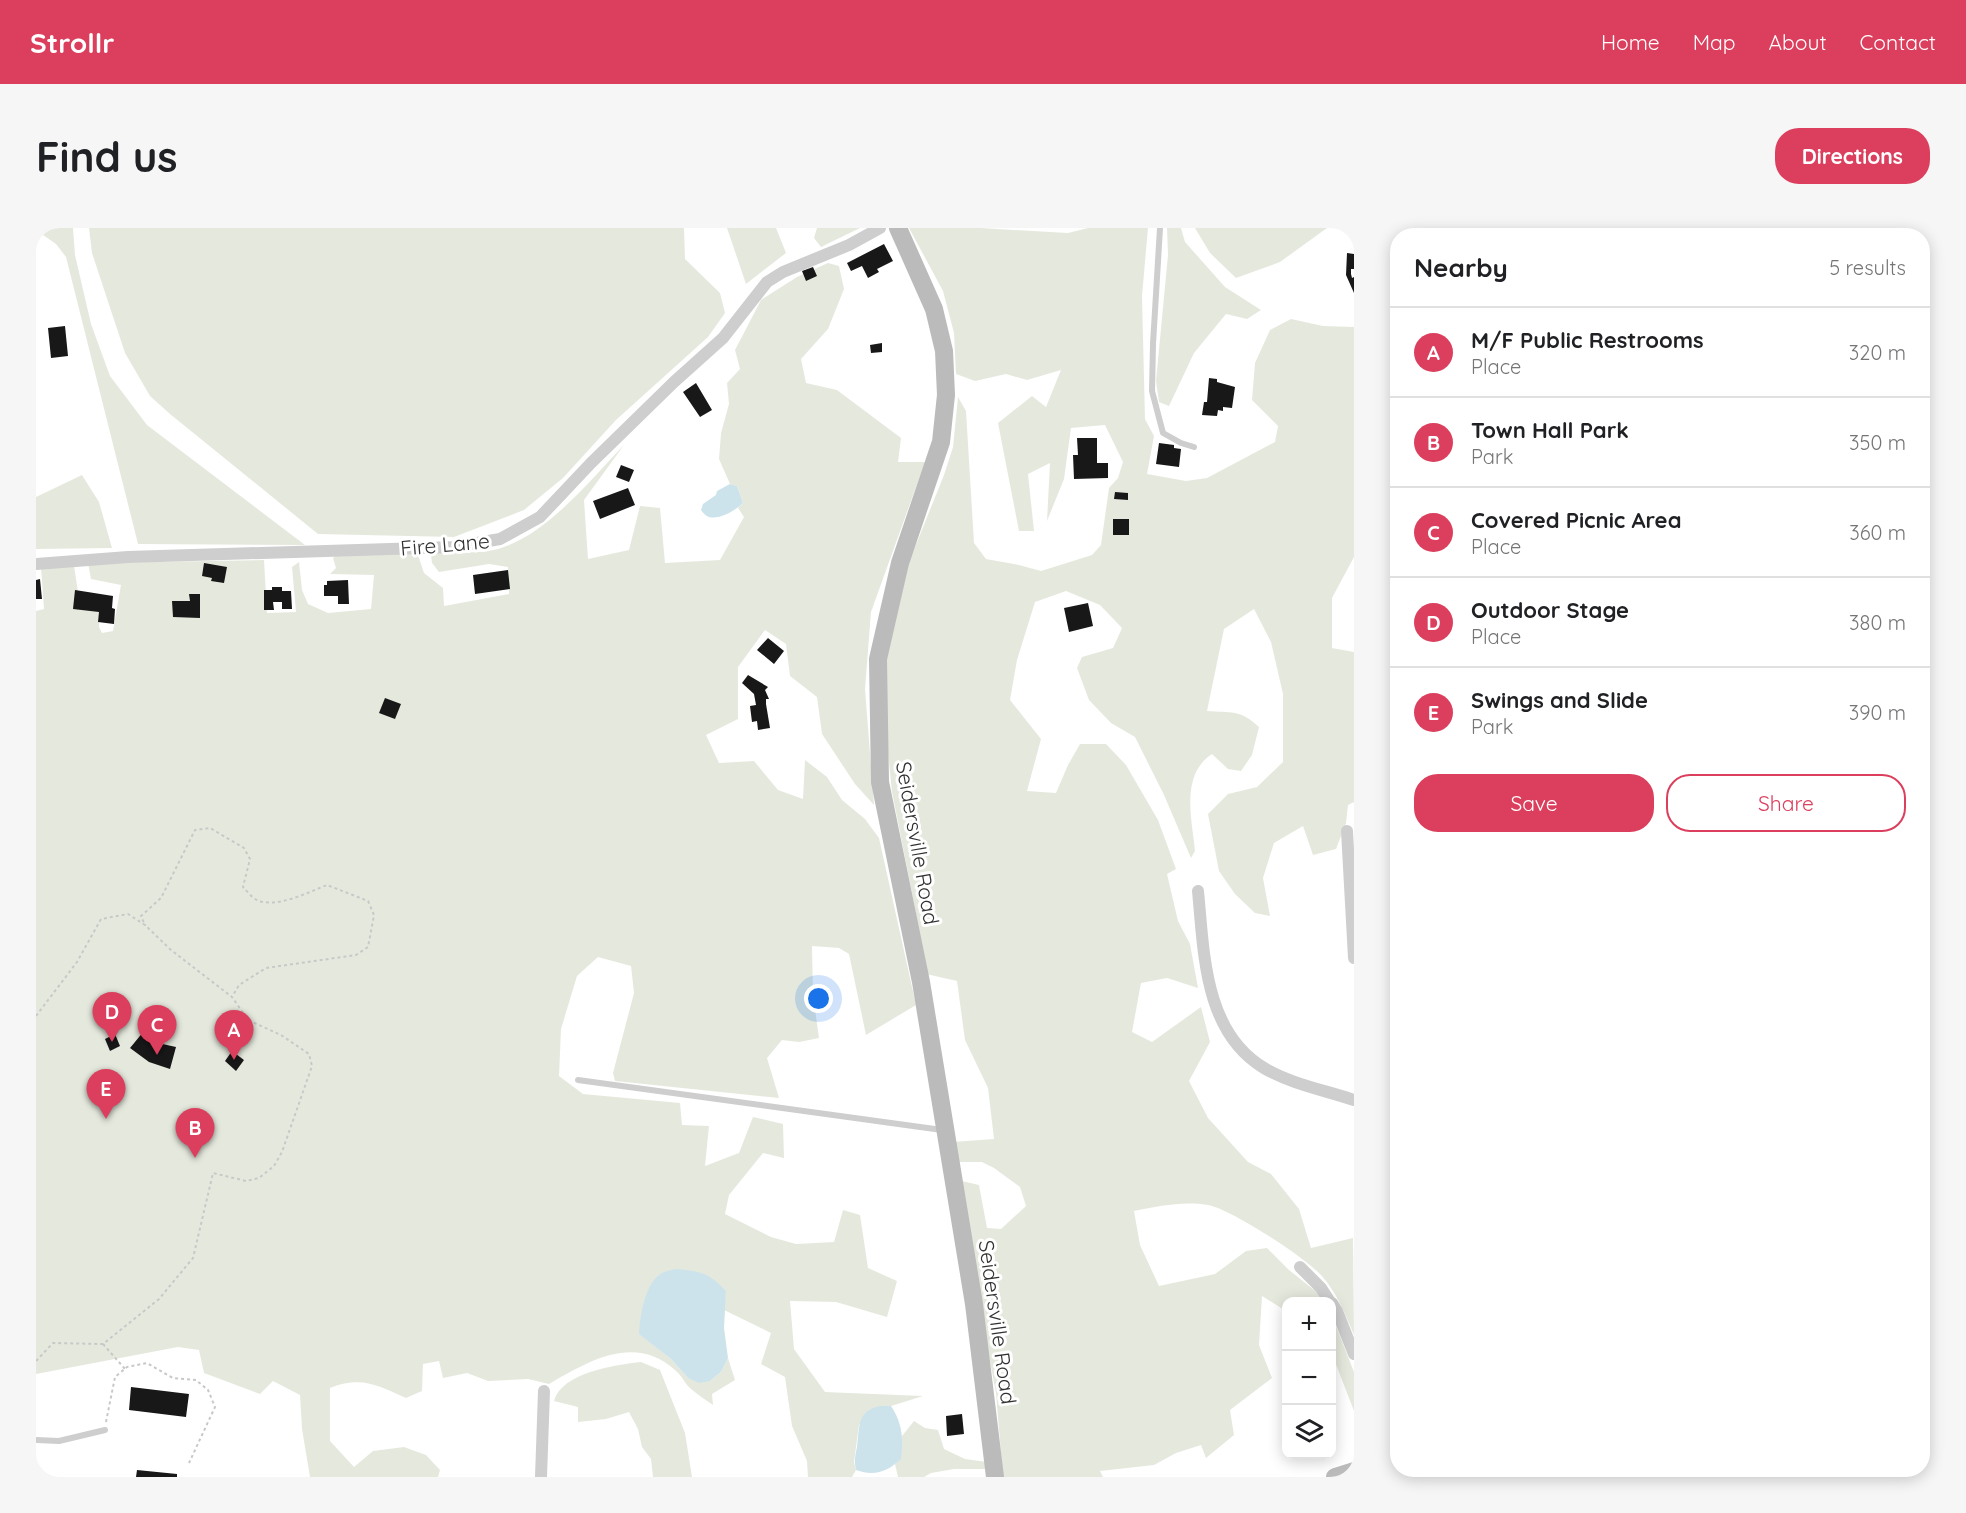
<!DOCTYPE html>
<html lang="en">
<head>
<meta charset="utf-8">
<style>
	body { margin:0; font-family:Quicksand,sans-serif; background:#f6f6f6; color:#202124 }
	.controls { position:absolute; right:18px; bottom:18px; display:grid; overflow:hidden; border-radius:12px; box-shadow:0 3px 15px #0003 }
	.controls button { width:54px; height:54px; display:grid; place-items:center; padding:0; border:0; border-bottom:2px solid #e0e0e0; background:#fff; color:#202124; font:30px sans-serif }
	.you { position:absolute; left:783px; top:771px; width:21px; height:21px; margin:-15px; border:4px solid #fff; border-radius:50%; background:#1a73e8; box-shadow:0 0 0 9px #1a73e833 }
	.badge { display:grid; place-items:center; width:39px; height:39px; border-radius:50%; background:#db3f5d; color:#fff; font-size:20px; font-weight:700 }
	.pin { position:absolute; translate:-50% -50px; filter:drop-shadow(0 2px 3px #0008) }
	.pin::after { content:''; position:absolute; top:32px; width:21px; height:18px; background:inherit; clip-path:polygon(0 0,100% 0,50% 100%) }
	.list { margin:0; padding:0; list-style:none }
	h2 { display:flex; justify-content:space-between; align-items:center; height:78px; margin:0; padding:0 24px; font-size:26px }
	h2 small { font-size:20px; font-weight:400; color:#757577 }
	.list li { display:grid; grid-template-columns:39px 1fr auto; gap:18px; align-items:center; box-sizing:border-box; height:90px; padding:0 24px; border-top:2px solid #e0e0e0 }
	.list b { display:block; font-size:22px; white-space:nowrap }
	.list p { margin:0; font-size:20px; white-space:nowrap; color:#757577 }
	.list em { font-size:20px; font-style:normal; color:#757577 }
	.actions { display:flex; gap:12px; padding:18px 24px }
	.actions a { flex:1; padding:14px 0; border:2px solid #db3f5d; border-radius:24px; text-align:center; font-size:21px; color:#db3f5d }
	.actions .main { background:#db3f5d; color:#fff }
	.icon { flex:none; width:33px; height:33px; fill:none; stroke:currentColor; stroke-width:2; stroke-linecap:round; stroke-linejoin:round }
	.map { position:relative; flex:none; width:1318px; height:1249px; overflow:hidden; border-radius:24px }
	header { display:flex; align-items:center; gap:36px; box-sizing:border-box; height:84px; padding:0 30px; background:#db3f5d; color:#fff }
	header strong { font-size:28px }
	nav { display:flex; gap:33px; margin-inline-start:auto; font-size:21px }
	.intro { display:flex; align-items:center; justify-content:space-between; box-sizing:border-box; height:144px; padding:0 36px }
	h1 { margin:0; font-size:42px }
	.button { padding:15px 27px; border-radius:24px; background:#db3f5d; color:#fff; font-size:21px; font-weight:700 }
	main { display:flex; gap:36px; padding:0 36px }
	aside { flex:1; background:#fff; border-radius:24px; box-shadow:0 3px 15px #0003 }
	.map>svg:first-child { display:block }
	.green { fill:#e5e9dd }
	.water { fill:#cde3eb }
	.building { fill:#181818 }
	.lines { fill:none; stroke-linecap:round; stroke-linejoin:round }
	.path { stroke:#c8c8c8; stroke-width:2; stroke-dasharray:3 3; stroke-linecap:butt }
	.lane { stroke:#cecece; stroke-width:6 }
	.street { stroke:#cecece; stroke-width:12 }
	.secondary { stroke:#bbb; stroke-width:18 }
	.labels { text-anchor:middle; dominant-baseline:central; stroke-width:6; stroke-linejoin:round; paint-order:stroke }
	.street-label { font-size:21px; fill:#313131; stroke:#fff }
</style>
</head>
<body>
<header>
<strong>Strollr</strong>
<nav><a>Home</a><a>Map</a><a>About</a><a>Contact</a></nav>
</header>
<div class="intro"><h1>Find us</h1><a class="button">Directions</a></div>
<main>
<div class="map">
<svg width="1318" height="1249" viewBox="0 0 1318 1249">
	<rect width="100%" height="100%" fill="#fff"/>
	<path class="green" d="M0 0H37L39 27 55 96 74 148 111 197 269 317 102 316 30 29 20 16 0 2Z
		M53 0H648L649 31 684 65 689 85 672 109 580 192 527 250 488 282 418 309 282 306 134 186 114 168 89 125 56 25Z
		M691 0H740L750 25 710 56Z
		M781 0H824L785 19 778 10Z
		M873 0H945L1032 5 1052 0H1112L1106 68 1109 191 1118 208 1111 246 1150 253 1171 250 1239 214 1242 198 1216 172 1219 135 1234 102 1255 91 1287 98 1318 99V329L1296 370V420L1318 424V574L1312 577 1310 595 1300 621 1277 627 1267 598 1238 615 1227 650 1234 688 1219 685 1199 666 1183 643 1172 586 1192 566 1221 559 1247 534V466L1235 414 1218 381 1188 401 1171 483C1195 485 1204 481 1223 499L1216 527 1205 543 1192 541 1176 526C1144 547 1156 591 1159 623L1155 630 1128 567 1099 509 1075 495 1053 472 1041 440 1046 429 1077 420 1086 400 1064 377 1030 363 999 374 981 432 974 472 1005 511 991 563 1020 565 1032 537 1044 516H1070L1090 537 1122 592 1140 641 1131 646 1142 693 1154 716 1162 760 1131 750 1105 755 1096 804 1116 814 1165 779 1174 814 1153 853 1172 890 1212 934 1235 946 1263 981 1275 1020 1317 1010 1318 1107C1309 1085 1301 1065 1285 1047 1268 1029 1195 981 1172 977 1146 973 1124 978 1098 983L1104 1017 1123 1058 1179 1046 1210 1023 1231 1020 1253 1042 1282 1065 1287 1073 1250 1074V1083L1226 1068 1223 1117 1236 1150 1194 1182 1198 1207 1170 1230 1165 1217 1140 1225 1118 1237 1064 1243 1067 1249H967L960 1165 946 1091 926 953 943 957 951 1000 965 1001 990 978 984 959 958 940 946 934H922L917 914 958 911 952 860 929 812 921 753 890 746 878 675 856 564 849 496 851 430 873 334 908 247 917 219 922 169 930 183 938 315 950 331 983 337 1005 343 1056 327 1065 317 1073 260 1082 250 1087 234 1069 197 1035 200 1028 251 1011 293 1014 235 992 246 998 303H983L962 195 996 168 1010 179 1025 142 991 152 970 146 939 153 920 146 918 105 907 63Z
		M1131 0H1145L1149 14 1189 59 1225 82 1211 91 1190 86 1158 125 1133 178 1123 174 1120 153 1132 27Z
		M1159 0H1291L1244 34 1200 50 1174 25Z
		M792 35 803 38 808 61 792 101 765 131 770 155 801 162 865 210 862 234H889L835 384 829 461 838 577 819 556 786 506 781 469 754 448 750 416 729 402 702 439V491L670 507 683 535 718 533 742 562 767 571 769 532 791 549 806 572 829 591 843 610 880 777 830 807 813 726 803 720 776 718 777 767 783 810 763 814 746 812 731 830 743 870 579 853 577 845 598 765 595 738 562 729 541 748 525 801 523 848 547 866 644 875 646 897 673 898 669 938 703 925 717 889 747 896 748 930 727 925 693 967 689 986 735 1009 760 1016 798 1014 807 982 824 987 832 1040 861 1053 851 1089 800 1074 754 1073 758 1121 789 1164 887 1168 855 1178H844L823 1197 818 1234 820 1242 816 1249H772L771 1233 756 1198 749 1149 725 1136 735 1105 688 1082 690 1063 603 1105 635 1131 652 1150 674 1153 685 1144 692 1130 699 1152 676 1166 677 1177C670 1172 662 1167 655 1161 649 1156 646 1148 640 1143 599 1105 553 1133 513 1156L492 1151 452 1153 431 1145 407 1150 403 1133 387 1136 386 1163 370 1170C340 1157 326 1148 294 1160V1213L318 1239 337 1223 368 1219 390 1227 404 1242 402 1249H274L266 1201 264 1167 237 1153 224 1166 168 1145 163 1122 142 1119 0 1146V383L8 381 5 339 38 338 43 370 64 379 63 399 66 405 77 403 85 357 55 351 52 335 228 332 231 385 260 384 256 339 263 334 266 362 272 376 292 385 335 381 338 347 294 346 300 340 297 330 302 326 373 323 382 327 388 345 407 360 408 378 473 366 472 339 453 336 403 344 396 335 395 327 401 324C417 323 436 326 452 323 505 315 553 253 588 217L548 272 552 331 593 322 604 278 624 280 629 335 684 332 708 289 702 280 707 275 701 258 694 256 683 231 685 205 693 176 691 155 704 141 699 122 725 72 761 49Z
		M46 247 63 274 76 320 0 321V269Z
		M1296 1088 1318 1144V1183L1296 1126Z
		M605 1134 624 1142 649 1205 656 1249H617L615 1231 606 1219 602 1201 593 1184 570 1191 542 1194V1179L518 1173C526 1144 580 1137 605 1134Z
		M878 1193 889 1200 902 1202 908 1221 929 1231 951 1234V1241H918L895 1245 888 1249H862L859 1236 865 1230 866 1208Z"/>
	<path class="water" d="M694 256 701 258 707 275C700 282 684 292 673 289 670 288 667 285 665 282L667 276 680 267 681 263Z
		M640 1041C665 1043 673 1045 690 1063L688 1100 692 1130 685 1144 674 1153 663 1155 652 1150 635 1131 603 1106C604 1088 609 1054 626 1045 630 1043 636 1042 640 1041Z
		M844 1178H855C866 1194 868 1212 865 1231 852 1243 839 1249 820 1242 818 1233 819 1228 821 1219 824 1199 820 1183 844 1178Z"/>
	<path class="building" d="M848 16 857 33 841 41 843 44 832 50 826 38 815 43 811 35Z
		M1311 25 1318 26V41H1315V46L1316 50 1318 49V65L1310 47Z
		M777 39 781 48 770 53 766 43Z
		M29 98 32 128 15 130 12 100Z
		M846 115V124L835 125 834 117Z
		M1173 150 1181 151V154L1199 159 1196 180 1187 179V183L1182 182 1181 188 1166 187 1168 174H1171Z
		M660 155 676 182 664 189 647 164Z
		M1041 210H1061V235H1072V250L1038 251 1037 227H1042Z
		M1123 215 1138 217V220L1145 221 1143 239 1120 236Z
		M585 237 598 242 593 254 580 249Z
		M592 260 599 277 564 291 557 273Z
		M1079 264 1092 265V272L1078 271Z
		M1077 291H1093V307H1077Z
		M168 335 191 339 188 355 175 353 176 350 166 348Z
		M472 342 474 361 439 366 437 347Z
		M4 351 6 371H0V352Z
		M312 352 313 376H302V368H288V357H291V353Z
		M236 359H246V363H255L256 381H246V374H237L238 382H228V362H236Z
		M39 362 77 368 76 380 79 381 78 396 62 394 63 384 37 381Z
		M153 366H164V390L137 389 136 373H154Z
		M1052 375 1057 398 1033 404 1028 380Z
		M732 410 748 423 738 436 721 422Z
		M712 447 732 459 729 462 733 471H730V476L734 500 722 502 721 493 716 494 714 478 720 477 718 466 706 455Z
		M349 470 365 476 359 491 343 485Z
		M108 803 122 815 140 819 134 841 113 834 94 820Z
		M79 806 84 818 74 823 69 811Z
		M196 823 208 832 200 843 189 833Z
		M95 1159 153 1166 150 1189 93 1182Z
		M926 1186 928 1206 911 1208 910 1188Z
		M101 1242 141 1246V1249H100Z"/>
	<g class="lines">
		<path class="path" d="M0 788 41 734 65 691 92 686 109 697 105 688 125 670 159 602 174 600 208 620 214 631 207 659C211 663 216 670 221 672 240 681 273 664 291 657L332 673 338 687 332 719 320 727 230 740 203 757 196 769
			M67 1116 89 1141
			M0 1133 17 1115 67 1116 123 1071 157 1030 177 945 210 953 223 950 238 938 246 924 276 838 273 826 245 807 212 792 196 769 135 722 109 697
			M70 1194 79 1149 91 1139 111 1135 137 1150 160 1152 172 1162 179 1179 153 1235"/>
		<path class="lane" d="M1124 0 1117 116 1116 163 1127 205 1145 215 1158 219
			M542 852 906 902
			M0 1212 23 1213 69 1202"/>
		<path class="street" d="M0 336 92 329 418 319 464 311 504 289 555 235 638 154 687 110 731 54 747 44 813 17 844 0
			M1311 603 1318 730
			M1162 663C1168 725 1168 804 1228 840 1255 856 1288 862 1318 872
			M1264 1039 1285 1060 1294 1074
			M1296 1075 1301 1083 1318 1126
			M505 1249 508 1163"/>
		<path class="secondary" d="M862 0 898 81 908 123 910 167 905 214 864 335 842 431 844 554 885 754 938 1076 959 1249
			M1299 1249 1318 1243"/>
	</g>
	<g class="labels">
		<g class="street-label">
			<text transform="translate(409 316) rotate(-5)">Fire Lane</text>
			<text transform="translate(882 615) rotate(80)">Seidersville Road</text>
			<text transform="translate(962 1094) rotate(82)">Seidersville Road</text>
		</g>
	</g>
</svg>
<div class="controls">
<button>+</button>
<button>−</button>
<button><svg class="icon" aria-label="layers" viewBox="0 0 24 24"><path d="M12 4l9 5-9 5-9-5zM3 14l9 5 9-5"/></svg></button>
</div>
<div class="you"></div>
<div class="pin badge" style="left:198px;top:832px">A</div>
<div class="pin badge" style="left:159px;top:930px">B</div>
<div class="pin badge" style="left:121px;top:827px">C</div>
<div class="pin badge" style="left:76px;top:814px">D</div>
<div class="pin badge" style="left:70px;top:891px">E</div>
</div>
<aside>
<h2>Nearby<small>5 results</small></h2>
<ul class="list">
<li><span class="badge">A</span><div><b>M/F Public Restrooms</b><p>Place</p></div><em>320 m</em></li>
<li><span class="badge">B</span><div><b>Town Hall Park</b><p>Park</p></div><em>350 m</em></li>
<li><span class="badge">C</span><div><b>Covered Picnic Area</b><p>Place</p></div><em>360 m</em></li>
<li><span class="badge">D</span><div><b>Outdoor Stage</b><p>Place</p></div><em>380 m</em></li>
<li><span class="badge">E</span><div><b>Swings and Slide</b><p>Park</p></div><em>390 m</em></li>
</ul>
<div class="actions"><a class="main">Save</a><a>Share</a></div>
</aside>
</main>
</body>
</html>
